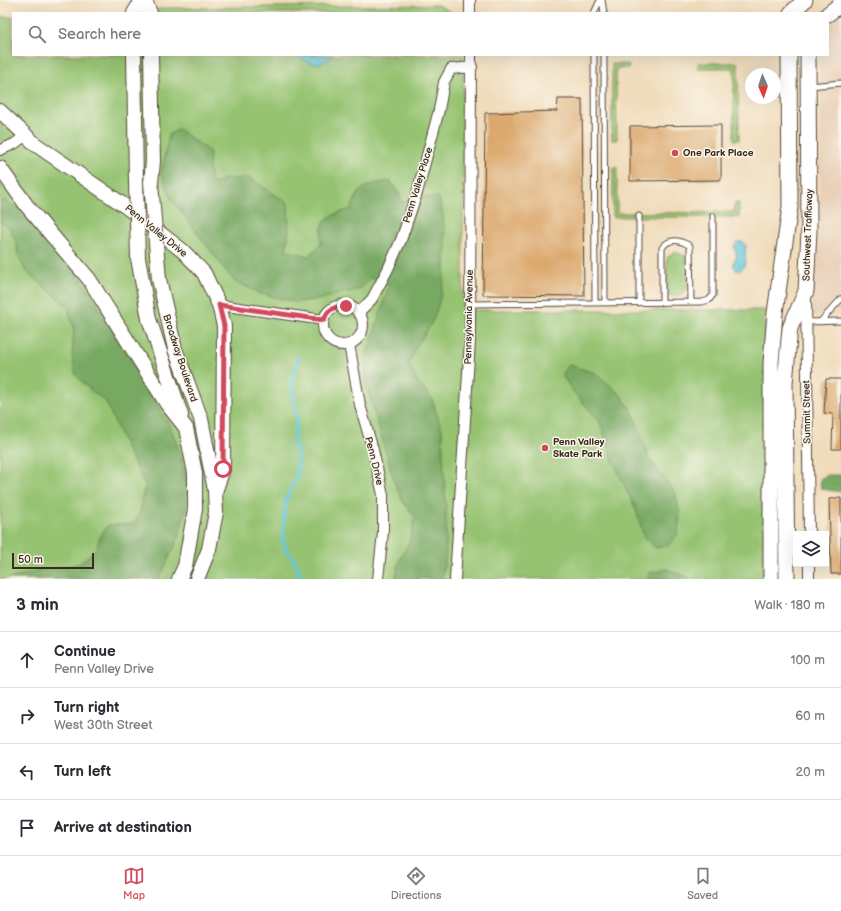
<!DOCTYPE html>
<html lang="en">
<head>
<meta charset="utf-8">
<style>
	body { margin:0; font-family:"Balsamiq Sans",sans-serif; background:#f2f2f3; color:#2b2b33 }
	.controls { position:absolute; right:12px; bottom:12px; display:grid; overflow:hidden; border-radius:0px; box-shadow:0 4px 16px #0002 }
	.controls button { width:36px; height:36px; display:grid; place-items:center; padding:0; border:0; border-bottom:1px solid #e1e1e2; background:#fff; color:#2b2b33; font:20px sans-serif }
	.compass { position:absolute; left:745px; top:68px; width:36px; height:36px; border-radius:50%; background:#fff; box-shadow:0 4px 16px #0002; rotate:177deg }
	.scale { position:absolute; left:12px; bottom:10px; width:82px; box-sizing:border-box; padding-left:4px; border:2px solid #3b2a1e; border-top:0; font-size:11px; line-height:14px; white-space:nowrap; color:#3b2a1e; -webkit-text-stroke:3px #fbf7ec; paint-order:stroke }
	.stop { position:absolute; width:12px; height:12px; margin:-9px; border:3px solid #d1495b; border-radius:50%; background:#fff }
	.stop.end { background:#d1495b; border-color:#fff; box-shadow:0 1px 4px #0008 }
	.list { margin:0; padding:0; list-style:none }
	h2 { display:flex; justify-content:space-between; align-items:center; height:52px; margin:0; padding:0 16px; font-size:17px }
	h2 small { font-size:13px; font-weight:400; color:#7c7c81 }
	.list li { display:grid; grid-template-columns:26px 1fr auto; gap:12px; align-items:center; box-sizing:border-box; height:56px; padding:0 16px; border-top:1px solid #e1e1e2 }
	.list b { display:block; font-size:15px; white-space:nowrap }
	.list p { margin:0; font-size:13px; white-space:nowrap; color:#7c7c81 }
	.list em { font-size:13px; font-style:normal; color:#7c7c81 }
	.icon { flex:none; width:22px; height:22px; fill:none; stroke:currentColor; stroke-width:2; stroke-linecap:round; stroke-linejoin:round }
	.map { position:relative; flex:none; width:841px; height:579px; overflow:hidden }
	.search { position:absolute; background:#fff; box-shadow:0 4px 16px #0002; left:12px; right:12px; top:12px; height:44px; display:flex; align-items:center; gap:10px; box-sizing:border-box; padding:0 14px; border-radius:0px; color:#7c7c81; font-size:15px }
	.sheet { height:276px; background:#fff }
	nav { display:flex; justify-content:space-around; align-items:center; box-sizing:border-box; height:56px; border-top:1px solid #e1e1e2; background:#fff; font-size:11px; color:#7c7c81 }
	nav a { display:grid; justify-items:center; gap:2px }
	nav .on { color:#d1495b }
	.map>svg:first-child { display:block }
	.built { fill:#e8cfb6 }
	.green { fill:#95c371; stroke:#687648 }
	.forest { fill:#78a963; stroke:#5a6a40 }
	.water { fill:#5fc7dc; stroke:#4d787d }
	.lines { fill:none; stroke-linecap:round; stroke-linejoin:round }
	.stream { stroke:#5fc7dc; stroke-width:3.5 }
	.building { fill:#dba86d }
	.lane-casing { stroke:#564536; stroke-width:7 }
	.street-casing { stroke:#564536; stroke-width:12 }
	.secondary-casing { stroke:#564536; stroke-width:16 }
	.primary-casing { stroke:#564536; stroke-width:17 }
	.lane { stroke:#fff; stroke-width:5 }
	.street { stroke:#fff; stroke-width:10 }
	.secondary { stroke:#fff; stroke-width:14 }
	.primary { stroke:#fff; stroke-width:15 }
	.secondary-bridge-casing { stroke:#564536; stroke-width:16; stroke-linecap:butt }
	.secondary-bridge { stroke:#fff; stroke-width:14 }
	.route { stroke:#d1495b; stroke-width:5 }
	.poi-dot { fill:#d1495b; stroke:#fbf7ec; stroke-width:1.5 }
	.labels { text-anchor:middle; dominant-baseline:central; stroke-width:3; stroke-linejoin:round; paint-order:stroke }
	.poi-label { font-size:10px; font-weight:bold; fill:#3b2a1e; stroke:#fbf7ec; text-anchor:start }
	.street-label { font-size:10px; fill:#3b2a1e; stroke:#fbf7ec }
</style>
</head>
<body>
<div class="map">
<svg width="841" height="579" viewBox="0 0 841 579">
	<rect width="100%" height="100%" fill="#fbf7ec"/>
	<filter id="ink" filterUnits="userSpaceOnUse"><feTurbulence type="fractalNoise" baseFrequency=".025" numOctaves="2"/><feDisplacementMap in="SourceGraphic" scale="8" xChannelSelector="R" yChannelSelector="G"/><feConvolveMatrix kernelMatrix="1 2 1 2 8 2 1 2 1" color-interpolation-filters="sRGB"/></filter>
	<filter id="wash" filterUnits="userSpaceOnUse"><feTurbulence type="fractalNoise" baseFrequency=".012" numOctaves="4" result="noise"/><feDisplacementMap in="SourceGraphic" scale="16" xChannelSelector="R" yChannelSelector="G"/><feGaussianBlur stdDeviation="0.9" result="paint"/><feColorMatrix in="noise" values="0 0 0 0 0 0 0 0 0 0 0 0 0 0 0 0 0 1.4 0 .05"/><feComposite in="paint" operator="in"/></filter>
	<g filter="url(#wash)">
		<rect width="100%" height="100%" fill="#f0dcbb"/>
		<path class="built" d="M841 13V315L810 316 816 264 820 205V55H828V22Z"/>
		<path class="green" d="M438 5 453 13H133L168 8Z
			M0 17H13V55H463V310H765L763 579H0Z
			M698 63H738L739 140H734V68H698Z
			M612 64H629V68H616L617 140H612Z
			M613 167H617V213L734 212 735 203H739V217H613Z
			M675 252 685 256C689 265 690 288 683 295L672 296 669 295 667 286V259L669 256Z"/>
		<path class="forest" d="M178 129 210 152 209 170 213 184 225 179 249 178 288 203 289 231 286 250 308 256 321 244C320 217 327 217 351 209 360 185 366 185 390 181L399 193 402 202 425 197H439C449 238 449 285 431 324 428 331 422 337 418 344 414 350 412 358 409 364L415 378 432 399 442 430 446 510V555L442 579H396L399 561 410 541 415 517 404 503 395 484 366 384 365 360 389 286 371 278 360 289 316 300 295 302 259 293 234 281 172 200 161 174 169 135Z
			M0 201H5L21 210 85 284 171 428 182 459 188 489 185 514 177 541 159 579H10L35 571 79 564 97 548 100 536 108 525 134 524 140 512 145 484 127 450 106 402 86 386 76 375 72 355 74 328 67 306 25 270 18 255 17 244 9 227 0 222Z
			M569 365 596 373 621 395 633 413 649 459 675 493 680 512 678 533 668 546 656 548 644 537 636 510 614 463 600 422 572 390 562 375Z
			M828 475H841V492L821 489 820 479Z
			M667 569 690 578V579H647L649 573Z"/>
		<path class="water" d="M298 55H332C324 67 307 66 298 55Z
			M737 242H743L746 246 745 253 746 263 740 271 736 270 733 264 737 255 734 247Z"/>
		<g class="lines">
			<path class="stream" d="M299 579C299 566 296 559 286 551L283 540 285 502 297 476V450L293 444 297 420 291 381 299 356"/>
		</g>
		<g id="blocks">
			<path class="building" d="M558 99H582L584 296 483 295 485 113 557 111Z
				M721 125V180L630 181V126Z
				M826 379H841V449H832L833 414 824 413Z
				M841 498V574H831L829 499Z"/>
		</g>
	</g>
	<g filter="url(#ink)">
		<use href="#blocks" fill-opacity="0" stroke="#564536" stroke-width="1"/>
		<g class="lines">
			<defs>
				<path id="lane" d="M602 0 604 13
					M594 13 600 0
					M594 55 595 303
					M604 55 605 303
					M810 86 841 83
					M662 302V248C670 237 680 240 690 246L691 302
					M639 303V216
					M470 304 702 302 709 300 713 295V216
					M806 322 841 321
					M820 322 841 299"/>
				<path id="street" d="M470 0V13
					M0 150 14 144 25 136
					M806 296 809 534
					M219 305 324 320
					M323 325a20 20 0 1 1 40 0a20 20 0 1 1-40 0Z
					M358 313 372 299 388 269 401 240 417 193 439 110 444 82 451 69 472 67
					M349 344 360 405 373 450 383 495V532L378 579
					M809 564V579
					M455 579 470 341 471 55"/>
				<path id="secondary" d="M145 0 150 13
					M134 13 142 0
					M134 55 136 182
					M151 55 153 161 151 183
					M0 111 35 144 125 206 183 251 204 273 219 305 224 326 223 469 215 492 216 512 209 549 197 579
					M0 168 27 206 89 279 167 404 186 428 195 473V509L185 566 179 579
					M138 258 149 319 181 415
					M159 279 175 349 201 419 215 490"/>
				<path id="primary" d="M791 13 805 0
					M828 14 841 4
					M771 579V363L775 313 790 207 789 55
					M787 579 785 383 790 328 806 291 809 231 808 55"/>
			</defs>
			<use href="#lane" class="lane-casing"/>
			<use href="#street" class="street-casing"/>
			<use href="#secondary" class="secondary-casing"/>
			<use href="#primary" class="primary-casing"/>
			<use href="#lane" class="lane"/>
			<use href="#street" class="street"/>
			<use href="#secondary" class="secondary"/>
			<use href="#primary" class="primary"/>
			<defs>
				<path id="secondary-bridge" d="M136 182 138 258
					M151 183 159 279"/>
			</defs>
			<use href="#secondary-bridge" class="secondary-bridge-casing"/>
			<use href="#secondary-bridge" class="secondary-bridge"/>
		</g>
	</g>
	<g class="lines" filter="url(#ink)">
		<path class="route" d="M223 469 224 326 219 305 324 320C327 309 335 306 346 306"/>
	</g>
	<g class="poi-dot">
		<circle cx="675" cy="153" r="4"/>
		<circle cx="545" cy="448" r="4"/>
	</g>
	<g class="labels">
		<g class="poi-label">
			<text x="683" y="153">One Park Place</text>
			<text x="553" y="442">Penn Valley<tspan x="553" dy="12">Skate Park</tspan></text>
		</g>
		<g class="street-label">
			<text transform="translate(418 185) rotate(-73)">Penn Valley Place</text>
			<text transform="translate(156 231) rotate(39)">Penn Valley Drive</text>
			<text transform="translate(808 235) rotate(-88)">Southwest Trafficway</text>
			<text transform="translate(469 317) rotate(-89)">Pennsylvania Avenue</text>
			<text transform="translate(180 358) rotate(72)">Broadway Boulevard</text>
			<text transform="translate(807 412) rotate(-91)">Summit Street</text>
			<text transform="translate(374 461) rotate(76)">Penn Drive</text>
		</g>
	</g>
</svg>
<div class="controls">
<button><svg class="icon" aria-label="layers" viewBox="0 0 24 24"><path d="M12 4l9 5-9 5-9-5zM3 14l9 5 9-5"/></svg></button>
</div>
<svg class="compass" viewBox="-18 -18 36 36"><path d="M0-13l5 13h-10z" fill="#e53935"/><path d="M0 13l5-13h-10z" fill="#7c7c81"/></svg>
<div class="scale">50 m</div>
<div class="stop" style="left:223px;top:469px"></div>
<div class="stop end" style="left:346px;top:306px"></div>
<div class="search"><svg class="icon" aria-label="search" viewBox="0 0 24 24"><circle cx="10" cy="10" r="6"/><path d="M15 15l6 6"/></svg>Search here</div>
</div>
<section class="sheet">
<h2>3 min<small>Walk · 180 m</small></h2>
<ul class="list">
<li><svg class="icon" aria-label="ahead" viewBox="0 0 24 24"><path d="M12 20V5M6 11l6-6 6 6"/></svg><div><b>Continue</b><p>Penn Valley Drive</p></div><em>100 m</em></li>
<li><svg class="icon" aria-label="right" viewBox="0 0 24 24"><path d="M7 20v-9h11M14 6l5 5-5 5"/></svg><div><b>Turn right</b><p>West 30th Street</p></div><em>60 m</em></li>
<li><svg class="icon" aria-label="left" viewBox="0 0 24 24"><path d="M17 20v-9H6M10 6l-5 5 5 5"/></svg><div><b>Turn left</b></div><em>20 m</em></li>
<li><svg class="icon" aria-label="arrive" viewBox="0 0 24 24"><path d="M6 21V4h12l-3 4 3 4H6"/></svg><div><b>Arrive at destination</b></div></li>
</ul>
</section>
<nav>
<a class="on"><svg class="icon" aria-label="map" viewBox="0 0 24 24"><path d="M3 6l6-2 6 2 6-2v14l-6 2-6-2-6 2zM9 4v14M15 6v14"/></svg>Map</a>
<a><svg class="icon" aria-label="directions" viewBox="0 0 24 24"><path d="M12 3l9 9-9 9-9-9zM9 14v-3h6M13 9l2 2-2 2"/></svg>Directions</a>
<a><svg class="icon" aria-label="saved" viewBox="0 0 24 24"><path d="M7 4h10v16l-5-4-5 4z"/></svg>Saved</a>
</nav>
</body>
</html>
